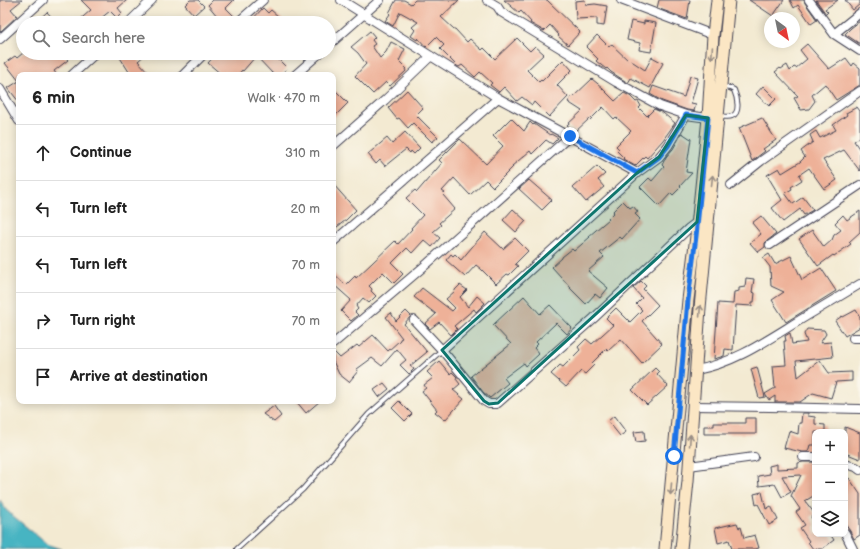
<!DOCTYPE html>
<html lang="en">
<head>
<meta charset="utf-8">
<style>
	body { margin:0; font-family:"Balsamiq Sans",sans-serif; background:#f2f2f2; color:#222 }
	.controls { position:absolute; right:12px; bottom:12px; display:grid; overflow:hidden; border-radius:8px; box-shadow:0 2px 10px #0003 }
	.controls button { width:36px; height:36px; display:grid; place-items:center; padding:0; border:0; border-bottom:1px solid #e0e0e0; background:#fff; color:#222; font:20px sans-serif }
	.compass { position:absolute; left:764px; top:12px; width:36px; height:36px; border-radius:50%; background:#fff; box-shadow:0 2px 10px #0003; rotate:147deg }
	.stop { position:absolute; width:12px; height:12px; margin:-9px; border:3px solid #1a73e8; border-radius:50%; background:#fff }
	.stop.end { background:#1a73e8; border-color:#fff; box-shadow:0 1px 4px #0008 }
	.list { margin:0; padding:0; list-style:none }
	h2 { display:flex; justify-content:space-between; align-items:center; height:52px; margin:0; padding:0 16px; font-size:17px }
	h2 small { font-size:13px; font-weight:400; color:#767676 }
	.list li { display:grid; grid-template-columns:26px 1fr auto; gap:12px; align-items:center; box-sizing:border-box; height:56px; padding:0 16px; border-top:1px solid #e0e0e0 }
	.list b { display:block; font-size:15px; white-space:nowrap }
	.list em { font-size:13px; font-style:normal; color:#767676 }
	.icon { flex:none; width:22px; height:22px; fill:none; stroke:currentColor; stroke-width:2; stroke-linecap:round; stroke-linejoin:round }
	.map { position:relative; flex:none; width:860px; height:549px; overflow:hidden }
	.search { position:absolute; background:#fff; box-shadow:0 2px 10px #0003; left:16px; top:16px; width:320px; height:44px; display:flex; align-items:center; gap:10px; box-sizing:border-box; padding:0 14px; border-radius:22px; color:#767676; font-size:15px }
	.panel { position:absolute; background:#fff; box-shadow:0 2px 10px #0003; left:16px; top:72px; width:320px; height:332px; border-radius:8px }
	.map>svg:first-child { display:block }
	.water { fill:#46b4c2; stroke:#346b7e }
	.building { fill:#eeb198 }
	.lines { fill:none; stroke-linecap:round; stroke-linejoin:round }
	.service-casing { stroke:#414052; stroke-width:6 }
	.minor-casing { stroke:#414052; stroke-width:10 }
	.secondary-casing { stroke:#414052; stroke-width:13 }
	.service { stroke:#fff; stroke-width:4 }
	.minor { stroke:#fff; stroke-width:8 }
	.secondary { stroke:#fbe6c4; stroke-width:11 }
	.oneway { stroke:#998e86 }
	.route { stroke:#1a73e8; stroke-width:5 }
	.marked { fill:#0f766e; fill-opacity:0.2; stroke:#0f766e; stroke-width:3; stroke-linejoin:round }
</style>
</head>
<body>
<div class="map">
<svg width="860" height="549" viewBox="0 0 860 549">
	<rect width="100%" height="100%" fill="#fbf7ec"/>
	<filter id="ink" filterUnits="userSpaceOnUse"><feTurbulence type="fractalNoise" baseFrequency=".025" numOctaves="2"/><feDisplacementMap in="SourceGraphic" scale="8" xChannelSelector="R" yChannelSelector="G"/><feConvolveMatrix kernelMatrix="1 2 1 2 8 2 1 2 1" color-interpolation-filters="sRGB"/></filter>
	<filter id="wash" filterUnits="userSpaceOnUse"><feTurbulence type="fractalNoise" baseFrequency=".012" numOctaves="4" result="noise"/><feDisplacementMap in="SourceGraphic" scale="16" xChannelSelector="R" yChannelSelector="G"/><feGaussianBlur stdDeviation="0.9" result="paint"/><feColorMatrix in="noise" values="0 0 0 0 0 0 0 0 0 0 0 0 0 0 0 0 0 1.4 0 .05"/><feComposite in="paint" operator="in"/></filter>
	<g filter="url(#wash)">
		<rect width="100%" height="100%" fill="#f3ead2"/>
		<path class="water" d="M0 500 6 510 47 544 62 549H0Z"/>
		<g id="blocks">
			<path class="building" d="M0 0H22L11 9 17 16 0 32Z
				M81 0H127L118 8 122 13 117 18 110 11 95 23H76L91 10Z
				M190 0H198L204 6 194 15 185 5Z
				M213 0H234L226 8 234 16 225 23H223L208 5Z
				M396 0H404L411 4 415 0H459L441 17 454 29H455L467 42 470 39 482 50 484 48 495 59 517 38 530 51 535 46 544 54 527 70 539 82 541 80 542 81 563 60 572 70 557 85 568 97 549 117 534 102 532 105 522 97 517 101 504 87 499 92 490 85 492 83 480 72 475 77 462 65 459 67 457 66 440 49 444 45 436 37 426 47 418 38 417 40 411 36 415 30 412 27 418 22 400 12 393 26 385 21 390 14 389 13Z
				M504 0H547L580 32 568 45 558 36 559 35 550 25 544 31 530 23 531 22 521 11 519 13Z
				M585 0 586 5 595 4 607 6 604 26 597 25V18L576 19 575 1Z
				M659 0H690L687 19 657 8Z
				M749 0H784L773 16Z
				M790 0H804L805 3 817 20 811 24 798 5 794 8Z
				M816 0H838L825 9 828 12 826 14Z
				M845 0H860V4L853 10Z
				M263 8 268 13 271 10 286 23H249Z
				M47 12 57 23H35Z
				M631 21 644 24V21L656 23 651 52 639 50 640 43 627 40Z
				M860 21V44L845 34 851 28Z
				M370 31 375 37 372 40 375 44 372 46 380 58 386 52 391 42 405 49 399 61 406 68 405 69 406 71 390 86 386 82 373 94 355 76 366 64 358 53 351 47Z
				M597 35 609 47 611 44 629 61 630 60 645 70 652 57 663 63 650 88 631 78 628 83 611 72 607 68 606 69 596 61 598 59 586 47Z
				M807 44 829 69 846 58 852 66 854 63 860 68V85L836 100 825 84 812 95 815 101 809 109 801 110 794 98 798 96 775 72 780 68 781 69 787 65 790 71 794 67 796 68 807 59 800 50Z
				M23 53H62L68 60 54 71 57 75H19V102L8 88 19 81 5 63 15 56 17 58Z
				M123 53H147L138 61 151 75H131L119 56Z
				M217 53H272L287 68 281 75H274L256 56 243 71 242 70 238 75H222L208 63Z
				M690 76 698 78 691 103 696 104 694 111 687 110 662 101 650 94 653 86 684 97Z
				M592 79 603 88H602L615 101 624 93 630 96 636 102 638 101 641 106 639 108 647 116 654 109 663 113 675 123 663 140 647 158 645 156 635 166 623 159 624 158 617 151 619 149 616 146 631 131 616 117 614 119 603 107 590 120 589 119 575 132 567 125 582 111 568 102 572 96 573 97Z
				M763 86 776 99 769 106 756 94Z
				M407 90 423 108 416 115 438 137 432 142 413 123 408 128 399 118 397 119 388 108Z
				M336 91 348 103 333 118V94Z
				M857 107 860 111V137L854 141 860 150V171L844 150 823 160 837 180 824 189 809 168 799 175 802 180 791 187 792 189 785 193 793 204 803 197 813 210 804 215 800 209 783 222 772 208 782 200 767 175 779 168 782 173 800 162 805 157 801 151 813 142 810 135 816 131 820 138 836 130 833 125 847 115 846 113Z
				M511 118 524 131 530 122 533 125 534 124 550 135 551 134 558 138 552 144 546 140 532 154 530 151 512 166 513 167 493 187 486 180 470 195 454 178 442 191 445 193 443 195 455 209 439 223 441 225 433 232 440 238 432 247 424 240 412 253 407 248 392 263 403 274 394 283 383 272 369 286 372 289 371 291 376 296 369 303 363 298 356 306 358 309 355 312 358 315 351 321 341 311 351 300 333 284V273L346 285 355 276 356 278 372 263 395 241 398 244 412 229 411 228 423 215 406 198 415 190 417 192 442 163 439 160 460 139 486 164 503 146 493 136Z
				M762 118 776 140 763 149 765 151 752 161 739 128Z
				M405 132 420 148 414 154 411 151 410 153 406 149 385 166 380 160 376 164 368 154 387 138 392 144Z
				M682 133 691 139 686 172 692 173 680 186 681 187 673 195 671 193 659 206 640 187 649 178 652 181 664 167 662 165 666 157 673 149Z
				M597 166 605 174 598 180 604 187 586 202 573 187Z
				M529 180 552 200 542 210 519 189Z
				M333 184 356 210 346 220 333 230Z
				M623 201 630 208 633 206 638 212 635 214 640 219 622 239 620 237 600 253 604 257 588 271 608 288 600 298 595 294 586 304 570 288H571L552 267 562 258V257L572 249 574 251 590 237 589 236 609 219 608 218 614 212 613 211Z
				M513 209 526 221 516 232 503 220Z
				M860 211V232L849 242 851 244 834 256 833 255 818 266 799 239 812 230 824 247 832 240 834 235 841 230 835 223 843 215 847 220Z
				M761 216 776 234 767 241 765 243V247L758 252 750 243 761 234 752 223Z
				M485 232 503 249 515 238 528 251 515 264 518 266 509 275 507 274 496 284 481 269 476 265 465 277 446 260 451 254 453 256 455 254 461 260 472 247Z
				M769 254 775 264 791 256 802 280 821 268 836 291 786 322 772 300 784 292 771 286 770 267 763 258Z
				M746 278 754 279 752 292 755 293 754 302H752V306L736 305 733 350 725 349 724 356 714 359 718 303 733 304 734 292 739 291V288L745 287Z
				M641 281 646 286 643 289 658 305 642 321 662 344 642 363 621 339 608 351 606 349 592 363 594 365 585 374 581 371 566 387 551 374 560 365 563 367 580 350 578 347 586 339 592 344 613 325 606 318 616 308 630 322 642 310 636 304 642 298 633 288Z
				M460 285 467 290 460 297 468 307 477 296 485 303 476 312 474 309 454 326 457 329 451 335 439 322 430 329 425 324 436 314 414 297 422 288 452 311 455 308 446 299 455 291V290Z
				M524 296 540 314 550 305 572 328 567 334 556 323 536 342 538 344 534 348 539 354 526 366 524 363 504 378 508 383 490 398 483 392 471 376 511 344 493 325Z
				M856 310 860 317V327L845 336 835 321 842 316 843 317Z
				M406 311 411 316 404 324 427 352 410 366 414 369 409 374 400 365 406 360 397 349 382 366 372 358 357 369 358 371 349 382 339 374 333 361V351L340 358 357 345 359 347 373 335 388 351 400 340V339L402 338 386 317 391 313 396 321Z
				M807 329 824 330 826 334 820 343 831 342 833 357 796 361 798 377 820 360 829 373 852 372V381L836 382 831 398 813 393 800 402H775V396L769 400 765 394 775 388 773 366 786 365 784 341H786L785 336 790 333 792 344 807 342 804 334Z
				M439 361 450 374 452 372 457 377 456 379 460 384 453 390 464 399 445 420 435 412 437 410 422 391 426 388 424 385 433 378 427 372Z
				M757 367 765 397 759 398 751 369Z
				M655 368 659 372 657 374 668 386 647 405 632 390Z
				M384 383 389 389 379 397 374 390Z
				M296 401H320L306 413Z
				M399 401 412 414 405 421 392 408Z
				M274 406 281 416 274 422 263 414Z
				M802 413H808V416L815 417V424L825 425V432H815V445H810L808 452H802L784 448 789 431 798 434 799 423H801Z
				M614 416 626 432 620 436 608 421Z
				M745 418H756V434H704V426H714V423H745Z
				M845 427 860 433V459L845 453Z
				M644 431 645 441 636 442 634 432Z
				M803 462H814L815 469V474L812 477 815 482V495L805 501 815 514 811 517 815 523V534H830L834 540 822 549H813L808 542 809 541 800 528 805 525 796 512 800 509 791 496 801 475 782 476 791 492 782 497 775 484 759 486 758 476 770 474 769 466 777 464V469L798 468V463Z
				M849 478 860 494V535L854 539 850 531 845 524V480Z
				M762 492 766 509 771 506 778 520 769 525 758 504 756 505 754 494Z
				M737 523 739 528 741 527 744 538 755 535 759 548 755 549H732L729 540 718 543 715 528Z"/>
		</g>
	</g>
	<g filter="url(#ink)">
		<use href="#blocks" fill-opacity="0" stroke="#414052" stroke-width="1"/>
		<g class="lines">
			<defs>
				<path id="service" d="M719 116C723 116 728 118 732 116 741 113 737 97 734 90L730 88 722 87
					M237 549 303 489 369 414 442 350"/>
				<path id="minor" d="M341 0 498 98 637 173
					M487 0 497 6 501 12 616 82 660 106 686 115 708 118
					M621 0 713 35
					M809 0 834 34 860 51
					M128 23 152 0
					M237 23 263 0
					M834 34 860 13
					M0 39 43 0
					M329 45 380 0
					M72 75 96 53
					M183 75 205 53
					M295 75 320 53
					M0 89 19 121
					M333 146 385 100 431 56
					M731 185 761 161 860 91
					M333 242 440 149 498 98
					M770 245 860 185
					M414 320 442 350 484 401 489 404H496L498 403 523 381 594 318 689 228 697 222
					M853 338H860
					M333 344 428 263 570 136
					M442 350 637 173 659 157 668 146 686 115
					M696 370C736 363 770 338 805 317 823 306 842 295 860 284
					M693 406 770 407 860 409
					M803 457H815
					M845 464 856 467 860 470
					M689 466 754 457
					M845 533 853 549"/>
				<path id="secondary" d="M665 549 688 300 696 236 708 118 713 35 717 0
					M681 549 688 481 700 308 729 0"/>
			</defs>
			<use href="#service" class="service-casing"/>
			<use href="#minor" class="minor-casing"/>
			<use href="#secondary" class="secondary-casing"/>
			<use href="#service" class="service"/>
			<use href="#minor" class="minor"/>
			<use href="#secondary" class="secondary"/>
		</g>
		<defs><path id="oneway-shaft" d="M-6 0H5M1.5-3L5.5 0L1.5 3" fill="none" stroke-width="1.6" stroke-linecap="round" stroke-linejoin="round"/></defs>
		<g class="oneway">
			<use href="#oneway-shaft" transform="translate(712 53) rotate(94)"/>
			<use href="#oneway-shaft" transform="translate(712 181) rotate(-84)"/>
			<use href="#oneway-shaft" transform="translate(700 311) rotate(-86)"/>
			<use href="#oneway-shaft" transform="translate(690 440) rotate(-86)"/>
			<use href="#oneway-shaft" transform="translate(671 489) rotate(95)"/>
		</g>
	</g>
	<g class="lines" filter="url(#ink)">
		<path class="route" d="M570 136 637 173 659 157 668 146 686 115 708 118 696 236 688 300 674 456"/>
	</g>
	<path class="marked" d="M686 115 708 118 697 222 498 403 489 404 484 401 442 350 637 173 659 157Z"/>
</svg>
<div class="controls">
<button>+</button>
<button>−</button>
<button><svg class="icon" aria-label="layers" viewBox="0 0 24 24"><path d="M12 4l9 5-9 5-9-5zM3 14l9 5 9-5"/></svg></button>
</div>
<svg class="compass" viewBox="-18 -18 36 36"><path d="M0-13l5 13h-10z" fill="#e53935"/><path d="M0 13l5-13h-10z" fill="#767676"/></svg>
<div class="stop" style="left:674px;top:456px"></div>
<div class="stop end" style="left:570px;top:136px"></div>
<div class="search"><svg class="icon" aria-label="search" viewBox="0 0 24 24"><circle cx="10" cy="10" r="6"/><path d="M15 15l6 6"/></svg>Search here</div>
<section class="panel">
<h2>6 min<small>Walk · 470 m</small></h2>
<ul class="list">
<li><svg class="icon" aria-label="ahead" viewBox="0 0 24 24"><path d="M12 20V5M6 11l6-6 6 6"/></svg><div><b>Continue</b></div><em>310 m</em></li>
<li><svg class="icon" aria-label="left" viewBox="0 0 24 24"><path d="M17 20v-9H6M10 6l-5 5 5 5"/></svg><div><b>Turn left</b></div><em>20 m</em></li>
<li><svg class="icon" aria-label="left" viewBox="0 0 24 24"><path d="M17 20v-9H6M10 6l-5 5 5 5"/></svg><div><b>Turn left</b></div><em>70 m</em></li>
<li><svg class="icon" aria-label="right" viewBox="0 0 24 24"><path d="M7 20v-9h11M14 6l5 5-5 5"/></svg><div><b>Turn right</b></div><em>70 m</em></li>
<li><svg class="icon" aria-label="arrive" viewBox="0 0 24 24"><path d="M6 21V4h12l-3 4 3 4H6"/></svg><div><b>Arrive at destination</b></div></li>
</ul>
</section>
</div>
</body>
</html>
